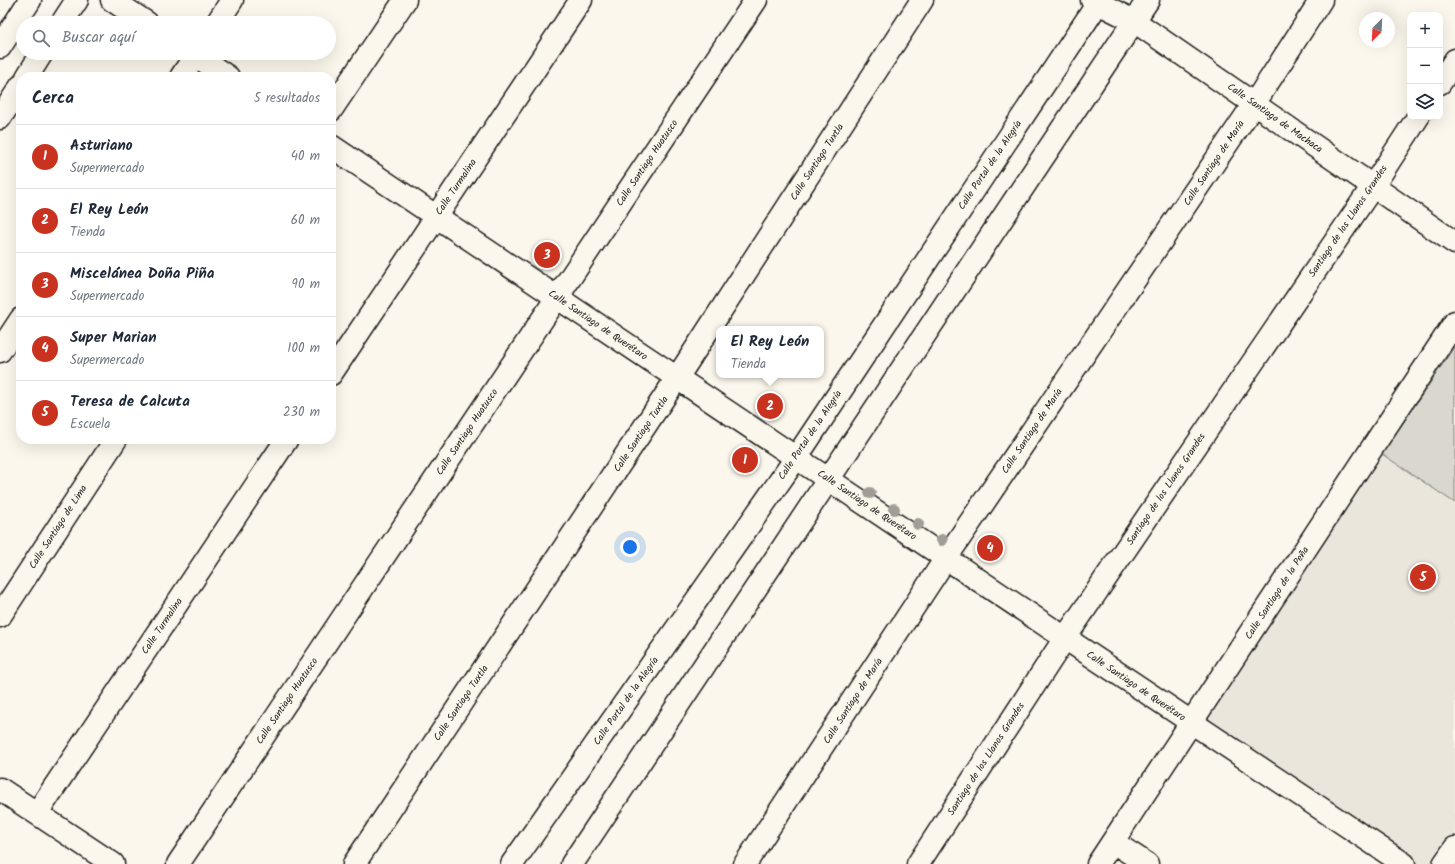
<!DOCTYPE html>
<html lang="es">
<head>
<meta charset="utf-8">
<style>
	body { margin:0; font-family:Kalam,sans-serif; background:#f6f6f7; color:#1f2937 }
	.controls { position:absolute; right:12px; top:12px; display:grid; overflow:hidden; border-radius:8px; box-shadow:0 4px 16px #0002 }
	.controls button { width:36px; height:36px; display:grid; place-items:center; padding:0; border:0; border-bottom:1px solid #e0e1e3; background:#fff; color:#1f2937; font:20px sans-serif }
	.compass { position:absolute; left:1359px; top:12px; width:36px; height:36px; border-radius:50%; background:#fff; box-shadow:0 4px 16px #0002; rotate:204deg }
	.you { position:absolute; left:630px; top:547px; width:14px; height:14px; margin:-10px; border:3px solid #fff; border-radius:50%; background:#1a73e8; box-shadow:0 0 0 6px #1a73e833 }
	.badge { display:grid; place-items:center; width:26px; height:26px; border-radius:50%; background:#c8321e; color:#fff; font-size:13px; font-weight:700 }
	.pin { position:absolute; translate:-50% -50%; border:2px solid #fff; box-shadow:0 1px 4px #0006 }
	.popup { position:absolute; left:716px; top:326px; width:108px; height:52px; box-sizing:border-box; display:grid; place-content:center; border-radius:8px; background:#fff; filter:drop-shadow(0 1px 3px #0005); font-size:13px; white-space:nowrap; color:#747a83 }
	.popup b { font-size:15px; color:#1f2937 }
	.popup::after { content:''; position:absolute; left:50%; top:100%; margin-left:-8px; border:8px solid transparent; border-top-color:#fff }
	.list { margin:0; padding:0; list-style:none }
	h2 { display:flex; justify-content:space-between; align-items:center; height:52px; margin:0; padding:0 16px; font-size:17px }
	h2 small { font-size:13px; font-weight:400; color:#747a83 }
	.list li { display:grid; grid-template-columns:26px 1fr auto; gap:12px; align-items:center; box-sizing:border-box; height:64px; padding:0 16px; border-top:1px solid #e0e1e3 }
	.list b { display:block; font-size:15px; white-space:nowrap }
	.list p { margin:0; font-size:13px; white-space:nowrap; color:#747a83 }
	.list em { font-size:13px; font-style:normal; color:#747a83 }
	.icon { flex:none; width:22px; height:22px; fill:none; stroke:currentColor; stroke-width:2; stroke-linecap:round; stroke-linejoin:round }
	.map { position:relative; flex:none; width:1455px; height:864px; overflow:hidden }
	.search { position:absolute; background:#fff; box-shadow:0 4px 16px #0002; left:16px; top:16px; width:320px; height:44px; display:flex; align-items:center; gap:10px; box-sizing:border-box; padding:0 14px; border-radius:22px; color:#747a83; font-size:15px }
	.panel { position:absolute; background:#fff; box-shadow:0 4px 16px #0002; left:16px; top:72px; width:320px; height:372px; border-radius:16px }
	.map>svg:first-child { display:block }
	.built { fill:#eae6dc }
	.green { fill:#dad7ce; stroke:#7b7a75 }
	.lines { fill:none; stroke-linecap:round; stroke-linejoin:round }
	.minor-casing { stroke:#1c1c1c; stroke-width:25 }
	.minor { stroke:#fbf7ec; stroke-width:22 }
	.tree { fill:#a09d97 }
	.labels { text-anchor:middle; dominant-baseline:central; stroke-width:4; stroke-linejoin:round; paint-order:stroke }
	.street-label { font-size:10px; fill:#1c1c1c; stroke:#fbf7ec }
</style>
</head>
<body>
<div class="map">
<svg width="1455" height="864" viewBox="0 0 1455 864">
	<rect width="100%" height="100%" fill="#fbf7ec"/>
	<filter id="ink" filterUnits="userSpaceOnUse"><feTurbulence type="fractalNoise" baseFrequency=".025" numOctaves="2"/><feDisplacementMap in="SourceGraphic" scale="8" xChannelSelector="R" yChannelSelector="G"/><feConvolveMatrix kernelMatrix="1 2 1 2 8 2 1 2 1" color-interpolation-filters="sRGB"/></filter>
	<g filter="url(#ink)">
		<path class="built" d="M1382 454 1455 503V842L1440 864H1416L1202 721Z"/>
		<path class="green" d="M1455 346V503L1382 454Z"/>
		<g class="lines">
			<defs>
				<path id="minor" d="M112 0 147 23
					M1092 0 1134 21 1455 243
					M62 23 77 0
					M217 23 232 0
					M0 47 30 0
					M192 53 228 77
					M27 77 42 53
					M181 77 197 53
					M1440 83 1455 60
					M331 110 405 0
					M0 118 21 86
					M331 146 1065 638 1404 864
					M0 351 21 319
					M331 374 581 0
					M0 616 116 439
					M0 789 113 864
					M37 813 287 439
					M1113 842 1147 864
					M178 864 756 0
					M354 864 677 378 922 0
					M512 864 796 458 1100 0
					M572 864 1148 0
					M745 864 946 558 1254 104 1321 0
					M918 864 1065 638 1373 186 1418 117
					M1098 864 1455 322
					M1444 864 1455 848"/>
			</defs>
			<use href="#minor" class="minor-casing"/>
			<use href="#minor" class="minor"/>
		</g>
		<g class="tree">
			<circle cx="870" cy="493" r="6"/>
			<circle cx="894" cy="509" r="6"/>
			<circle cx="918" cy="524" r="6"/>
			<circle cx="942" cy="540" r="6"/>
		</g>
	</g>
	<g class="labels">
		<g class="street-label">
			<text transform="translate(1275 118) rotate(35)">Calle Santiago de Machaca</text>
			<text transform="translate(817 162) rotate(-57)">Calle Santiago Tuxtla</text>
			<text transform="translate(647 163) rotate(-56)">Calle Santiago Huatusco</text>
			<text transform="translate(1214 163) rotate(-56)">Calle Santiago de María</text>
			<text transform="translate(990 165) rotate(-56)">Calle Portal de la Alegría</text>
			<text transform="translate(456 187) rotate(-56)">Calle Turmalina</text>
			<text transform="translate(1348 221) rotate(-56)">Santiago de los Llanos Grandes</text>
			<text transform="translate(598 325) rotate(34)">Calle Santiago de Querétaro</text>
			<text transform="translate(1032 431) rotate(-56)">Calle Santiago de María</text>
			<text transform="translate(467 432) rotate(-56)">Calle Santiago Huatusco</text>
			<text transform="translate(641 434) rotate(-56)">Calle Santiago Tuxtla</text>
			<text transform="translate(810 435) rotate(-56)">Calle Portal de la Alegría</text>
			<text transform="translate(1166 489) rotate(-56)">Santiago de los Llanos Grandes</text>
			<text transform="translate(867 505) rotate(34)">Calle Santiago de Querétaro</text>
			<text transform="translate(58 527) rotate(-57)">Calle Santiago de Lima</text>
			<text transform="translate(1277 593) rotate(-57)">Calle Santiago de la Peña</text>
			<text transform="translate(162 626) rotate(-56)">Calle Turmalina</text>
			<text transform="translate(1136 686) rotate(34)">Calle Santiago de Querétaro</text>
			<text transform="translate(287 701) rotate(-56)">Calle Santiago Huatusco</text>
			<text transform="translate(626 701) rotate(-55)">Calle Portal de la Alegría</text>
			<text transform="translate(853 701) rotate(-57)">Calle Santiago de María</text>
			<text transform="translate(461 703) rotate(-56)">Calle Santiago Tuxtla</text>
			<text transform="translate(986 759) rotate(-57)">Santiago de los Llanos Grandes</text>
		</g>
	</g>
</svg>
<div class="controls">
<button>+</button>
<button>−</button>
<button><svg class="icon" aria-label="layers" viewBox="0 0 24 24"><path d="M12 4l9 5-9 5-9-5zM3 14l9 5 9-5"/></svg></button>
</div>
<svg class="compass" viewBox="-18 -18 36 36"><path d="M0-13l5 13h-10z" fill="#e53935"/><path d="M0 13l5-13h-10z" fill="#747a83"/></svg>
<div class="you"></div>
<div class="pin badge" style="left:745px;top:460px">1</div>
<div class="pin badge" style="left:770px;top:406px">2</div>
<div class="popup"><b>El Rey León</b>Tienda</div>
<div class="pin badge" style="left:547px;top:255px">3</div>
<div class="pin badge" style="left:990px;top:548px">4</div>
<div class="pin badge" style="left:1423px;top:577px">5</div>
<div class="search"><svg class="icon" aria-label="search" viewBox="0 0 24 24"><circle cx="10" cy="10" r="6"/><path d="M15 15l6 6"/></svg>Buscar aquí</div>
<section class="panel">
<h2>Cerca<small>5 resultados</small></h2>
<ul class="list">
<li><span class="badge">1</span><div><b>Asturiano</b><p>Supermercado</p></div><em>40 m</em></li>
<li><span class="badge">2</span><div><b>El Rey León</b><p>Tienda</p></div><em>60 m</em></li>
<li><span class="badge">3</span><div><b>Miscelánea Doña Piña</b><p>Supermercado</p></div><em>90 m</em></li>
<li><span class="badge">4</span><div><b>Super Marian</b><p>Supermercado</p></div><em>100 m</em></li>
<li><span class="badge">5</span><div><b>Teresa de Calcuta</b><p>Escuela</p></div><em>230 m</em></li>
</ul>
</section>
</div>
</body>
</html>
